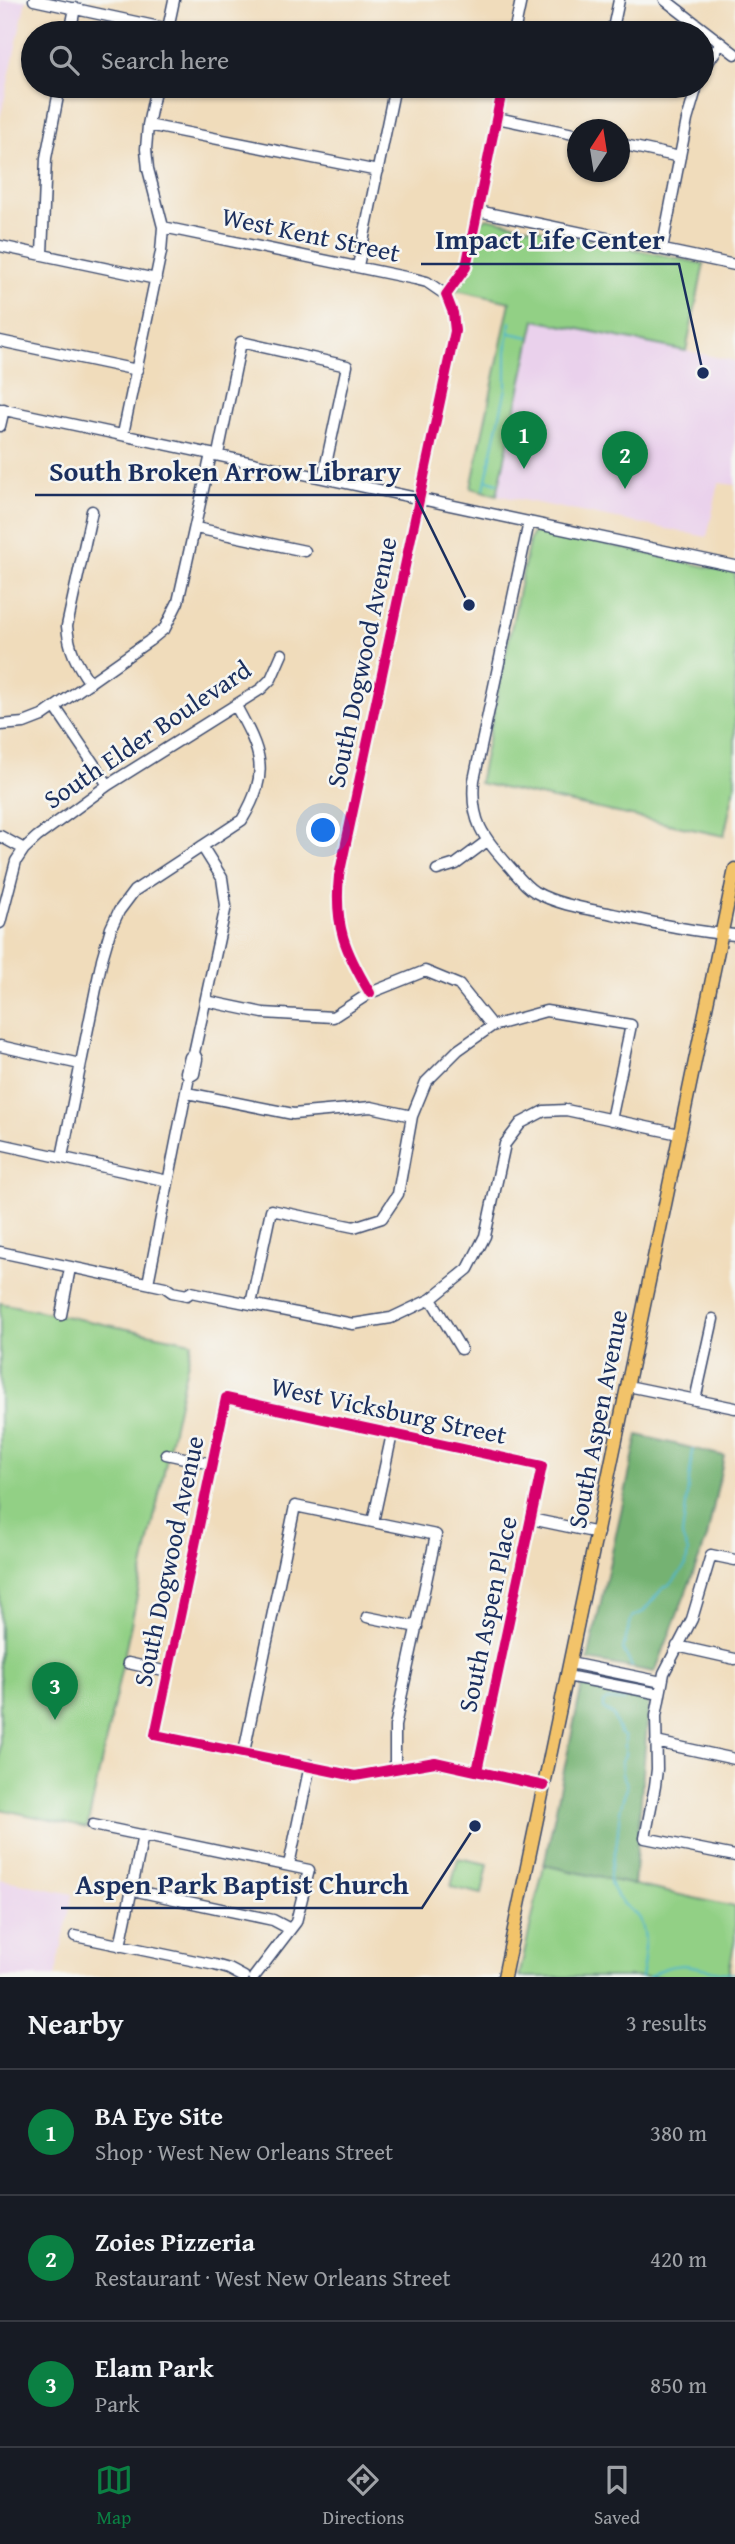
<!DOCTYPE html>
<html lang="en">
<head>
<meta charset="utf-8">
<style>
	body { margin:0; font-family:"Gentium Book Plus",serif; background:#20242c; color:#f1f3f6 }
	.compass { position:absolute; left:567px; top:119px; width:63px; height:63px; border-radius:50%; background:#171b24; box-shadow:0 2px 5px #0004; rotate:12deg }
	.you { position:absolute; left:324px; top:831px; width:24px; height:24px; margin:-18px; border:5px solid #fff; border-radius:50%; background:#1a73e8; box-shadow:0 0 0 10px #1a73e833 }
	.badge { display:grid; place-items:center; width:46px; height:46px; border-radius:50%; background:#0b8043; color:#fff; font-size:23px; font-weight:700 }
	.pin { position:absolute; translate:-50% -58px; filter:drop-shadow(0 2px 4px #0008) }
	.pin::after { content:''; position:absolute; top:37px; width:24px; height:21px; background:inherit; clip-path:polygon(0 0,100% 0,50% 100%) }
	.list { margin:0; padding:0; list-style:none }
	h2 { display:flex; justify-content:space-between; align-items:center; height:91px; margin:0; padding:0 28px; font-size:30px }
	h2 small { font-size:23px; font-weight:400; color:#9ea1a6 }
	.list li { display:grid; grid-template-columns:46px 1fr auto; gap:21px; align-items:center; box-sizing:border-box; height:126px; padding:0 28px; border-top:2px solid #363941 }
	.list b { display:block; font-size:26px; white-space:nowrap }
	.list p { margin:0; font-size:23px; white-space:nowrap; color:#9ea1a6 }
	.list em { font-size:23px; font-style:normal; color:#9ea1a6 }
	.icon { flex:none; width:38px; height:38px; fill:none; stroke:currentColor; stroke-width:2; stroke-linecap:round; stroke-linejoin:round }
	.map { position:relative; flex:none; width:735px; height:1977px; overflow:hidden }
	.search { position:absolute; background:#171b24; box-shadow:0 2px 5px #0004; left:21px; right:21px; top:21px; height:77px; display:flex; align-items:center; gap:18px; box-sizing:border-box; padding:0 24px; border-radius:38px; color:#9ea1a6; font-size:26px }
	.sheet { height:469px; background:#171b24 }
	nav { display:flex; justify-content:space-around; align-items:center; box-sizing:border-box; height:98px; border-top:2px solid #363941; background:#171b24; font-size:19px; color:#9ea1a6 }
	nav a { display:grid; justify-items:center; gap:4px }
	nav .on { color:#0b8043 }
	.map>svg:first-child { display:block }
	.built { fill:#ead1ec }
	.green { fill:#92d085; stroke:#568072; stroke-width:2 }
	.forest { fill:#75b272; stroke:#487068; stroke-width:2 }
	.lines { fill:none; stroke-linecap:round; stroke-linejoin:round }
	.stream { stroke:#4db5cc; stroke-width:2 }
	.minor-casing { stroke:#3b496c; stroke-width:13 }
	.major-casing { stroke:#3b496c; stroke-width:15 }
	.minor { stroke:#fff; stroke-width:10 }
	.major { stroke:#f2c36a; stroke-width:12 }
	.cycleway-casing { stroke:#f6f6f2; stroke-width:15 }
	.cycleway { stroke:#d6006c; stroke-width:10 }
	.labels { text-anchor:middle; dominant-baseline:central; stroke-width:5; stroke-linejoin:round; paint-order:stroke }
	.street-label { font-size:26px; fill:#1b2f5e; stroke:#f6f6f2 }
	.leader { fill:none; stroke:#1b2f5e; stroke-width:2.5 }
	.callout-dot { fill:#1b2f5e; stroke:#f6f6f2; stroke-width:2.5 }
	.callout-label { font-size:28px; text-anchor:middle; font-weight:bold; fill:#1b2f5e; stroke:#f6f6f2; stroke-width:5; stroke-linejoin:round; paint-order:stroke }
</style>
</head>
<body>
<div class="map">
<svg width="735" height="1977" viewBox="0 0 735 1977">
	<rect width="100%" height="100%" fill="#f6f6f2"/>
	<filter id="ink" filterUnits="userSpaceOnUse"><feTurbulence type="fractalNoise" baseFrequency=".0143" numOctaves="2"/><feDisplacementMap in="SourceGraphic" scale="14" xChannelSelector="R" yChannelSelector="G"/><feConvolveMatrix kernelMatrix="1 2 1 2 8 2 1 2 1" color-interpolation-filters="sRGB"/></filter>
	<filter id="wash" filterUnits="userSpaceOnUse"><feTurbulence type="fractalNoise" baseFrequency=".00686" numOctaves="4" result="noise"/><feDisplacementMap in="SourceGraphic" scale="28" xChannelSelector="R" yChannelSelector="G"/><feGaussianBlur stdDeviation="1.57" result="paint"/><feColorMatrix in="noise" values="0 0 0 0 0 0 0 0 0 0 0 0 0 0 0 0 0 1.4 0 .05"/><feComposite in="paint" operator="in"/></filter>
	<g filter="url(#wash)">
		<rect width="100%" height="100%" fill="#f0dcbb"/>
		<path class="built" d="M0 0H26L0 119Z
			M535 319 735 361V485L719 483 707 537 497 495Z
			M0 1879 73 1894 55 1977H0Z"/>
		<path class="green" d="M487 218 704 264 686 351 535 320 497 495 471 488 510 302 456 290C473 272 475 247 480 223Z
			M542 530 735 573V786L724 836 479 783 529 542 532 534Z
			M0 1303 192 1342 87 1828 0 1809Z
			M458 1858 488 1864 482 1894 451 1887Z
			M544 1865 735 1907V1939L728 1977H519Z"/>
		<path class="forest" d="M638 1435 724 1456 707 1538 655 1672 588 1660Z
			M582 1685 649 1699 634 1885 544 1865Z"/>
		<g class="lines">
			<path class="stream" d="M510 333 529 337
				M487 480 498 483
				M484 489 506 388V352L510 322
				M632 1667 623 1649 632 1617 643 1612 662 1589 673 1582 686 1565 688 1552 682 1536 693 1449
				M625 1701 607 1700 603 1703V1708L613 1715 620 1733 625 1737V1755L621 1762 622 1775 627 1783V1788C617 1811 620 1824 616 1847 614 1858 607 1874 611 1885 614 1895 623 1904 631 1910 651 1925 645 1956 641 1977
				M649 1977C683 1951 714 1977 735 1973"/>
		</g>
	</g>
	<g filter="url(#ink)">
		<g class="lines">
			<defs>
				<path id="minor" d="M34 0 187 33
					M665 0 735 54
					M70 33 75 8
					M167 33 174 0
					M514 33 521 0
					M612 33 619 0
					M702 71 721 43
					M497 118 578 135
					M148 125 378 171
					M620 144 680 157
					M478 211 735 265
					M163 227 415 279 427 282 446 295
					M0 246 156 279
					M662 249 687 120 697 86
					M42 254 46 158 60 86
					M358 266 395 86
					M0 341 137 370
					M0 409 735 566
					M0 426 4 409
					M123 434 161 252 163 227 148 169 146 149 148 125 156 86
					M218 454 241 342 347 366 323 478
					M529 522 474 780C470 821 483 837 509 866 517 875 525 886 535 892 558 905 588 909 613 914 654 923 693 932 735 935
					M196 528 305 551
					M90 683C76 663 69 650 67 626L92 511
					M55 707 108 785
					M0 725 24 723 42 716 149 641 165 628 178 602 211 454
					M0 836 24 849
					M437 870 456 864 487 841
					M0 923 16 861 24 849 37 837 108 785 261 689 271 679 282 654
					M370 993C345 951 334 926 339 876L455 331 453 313 446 295 466 267 503 86
					M206 1001 263 1013 333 1017 370 993 425 971 459 985 492 1026
					M0 1046 80 1064
					M189 1077 186 1072 190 1057 194 1053
					M187 1093 293 1114 371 1107 412 1116
					M0 1144 168 1181
					M62 1157 102 959 111 928 119 911 134 891 242 820C271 771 261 752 236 706
					M0 1252 165 1287 172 1292 187 1295 191 1292 205 1295 353 1324 391 1318 431 1299 468 1269 485 1236 505 1144 521 1123 544 1111 566 1110 679 1134
					M148 1283 189 1077 194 1074 197 1059 194 1053 226 906 222 878 202 846
					M431 1299 461 1349
					M251 1304 271 1210 354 1227 382 1218 398 1194 412 1116 426 1082 458 1050 492 1026 546 1011 631 1025 611 1120
					M61 1315 70 1268
					M628 1386 735 1408
					M695 1400 713 1319
					M166 1454 212 1464
					M531 1519 598 1533
					M373 1522 392 1434
					M735 1560 711 1555 692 1619 664 1673 656 1716 657 1769 655 1786 645 1838 735 1856
					M367 1617 417 1627
					M677 1646 735 1659
					M128 1663 168 1672
					M570 1663 662 1682
					M567 1676 660 1694
					M656 1742 735 1759
					M244 1752 295 1506 436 1535 395 1726V1769
					M477 1771 542 1466 226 1398 155 1735 355 1776 435 1762 544 1786
					M93 1825 309 1870 296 1922 254 1977
					M289 1865 310 1765
					M132 1890 273 1920 290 1929
					M75 1936 215 1965 229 1969 244 1977
					M120 1946 143 1835"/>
				<path id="major" d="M504 1977 735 869"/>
			</defs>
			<use href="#minor" class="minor-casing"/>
			<use href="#major" class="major-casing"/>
			<use href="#minor" class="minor"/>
			<use href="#major" class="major"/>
			<defs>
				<path id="cycleway" d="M370 993C345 951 334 926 339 876L455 331 453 313 446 295 466 267 503 86
					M477 1771 542 1466 226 1398 155 1735 355 1776 435 1762 544 1786"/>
			</defs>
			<use href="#cycleway" class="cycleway-casing"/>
			<use href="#cycleway" class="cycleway"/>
		</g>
	</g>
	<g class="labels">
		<g class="street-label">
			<text transform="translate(311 234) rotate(12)">West Kent Street</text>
			<text transform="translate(361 662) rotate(-78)">South Dogwood Avenue</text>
			<text transform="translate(147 734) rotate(-34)">South Elder Boulevard</text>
			<text transform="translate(389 1410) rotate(12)">West Vicksburg Street</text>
			<text transform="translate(597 1419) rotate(-79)">South Aspen Avenue</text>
			<text transform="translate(168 1561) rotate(-78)">South Dogwood Avenue</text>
			<text transform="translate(487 1614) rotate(-78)">South Aspen Place</text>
		</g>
	</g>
	<path class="leader" d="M703 373L679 264H421M469 605L415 495H35M475 1826L422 1908H61"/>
	<g class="callout-dot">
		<circle cx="703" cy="373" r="7"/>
		<circle cx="469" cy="605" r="7"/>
		<circle cx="475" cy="1826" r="7"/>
	</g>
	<g class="callout-label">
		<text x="550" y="249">Impact Life Center</text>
		<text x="225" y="481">South Broken Arrow Library</text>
		<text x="242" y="1894">Aspen Park Baptist Church</text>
	</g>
</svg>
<svg class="compass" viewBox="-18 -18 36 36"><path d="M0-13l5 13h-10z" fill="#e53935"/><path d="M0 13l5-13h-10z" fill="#9ea1a6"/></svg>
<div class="you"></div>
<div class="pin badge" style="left:524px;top:469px">1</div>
<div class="pin badge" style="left:625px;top:489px">2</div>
<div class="pin badge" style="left:55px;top:1720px">3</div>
<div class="search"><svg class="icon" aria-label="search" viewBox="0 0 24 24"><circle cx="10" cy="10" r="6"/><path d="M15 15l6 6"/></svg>Search here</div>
</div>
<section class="sheet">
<h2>Nearby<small>3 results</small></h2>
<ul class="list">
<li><span class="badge">1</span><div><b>BA Eye Site</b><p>Shop · West New Orleans Street</p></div><em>380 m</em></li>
<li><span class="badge">2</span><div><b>Zoies Pizzeria</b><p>Restaurant · West New Orleans Street</p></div><em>420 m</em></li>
<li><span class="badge">3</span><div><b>Elam Park</b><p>Park</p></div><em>850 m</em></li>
</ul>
</section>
<nav>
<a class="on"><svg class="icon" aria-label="map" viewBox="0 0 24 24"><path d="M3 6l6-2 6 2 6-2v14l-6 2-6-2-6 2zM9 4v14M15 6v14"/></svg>Map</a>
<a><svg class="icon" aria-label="directions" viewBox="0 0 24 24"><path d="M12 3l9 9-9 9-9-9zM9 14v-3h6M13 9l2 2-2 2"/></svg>Directions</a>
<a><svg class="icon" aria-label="saved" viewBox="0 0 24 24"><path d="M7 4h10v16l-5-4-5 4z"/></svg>Saved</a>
</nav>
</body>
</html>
